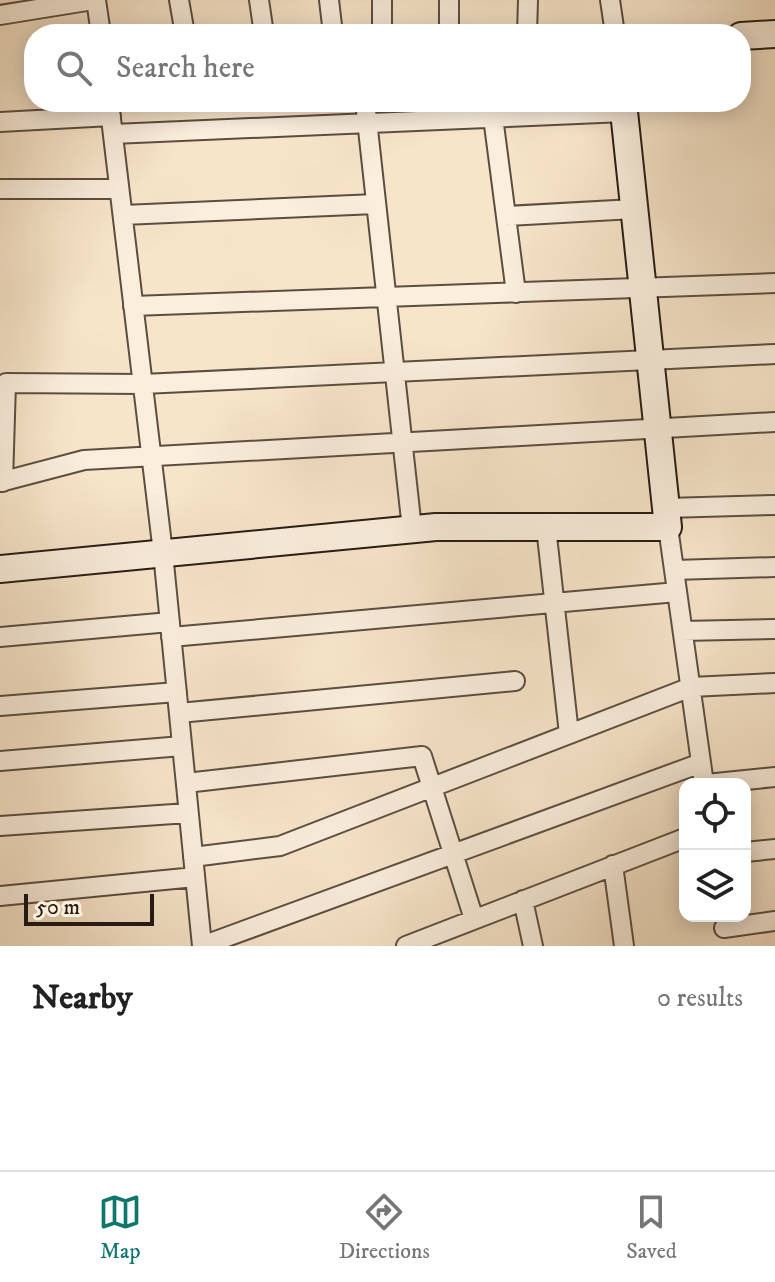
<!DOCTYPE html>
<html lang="en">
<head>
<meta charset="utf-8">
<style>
	body { margin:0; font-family:"IM FELL DW Pica",serif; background:#f6f6f6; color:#222 }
	.controls { position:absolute; right:24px; bottom:24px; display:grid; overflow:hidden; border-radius:16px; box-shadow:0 4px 20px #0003 }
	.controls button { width:72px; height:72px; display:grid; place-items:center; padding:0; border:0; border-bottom:2px solid #e0e0e0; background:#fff; color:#222; font:40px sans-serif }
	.scale { position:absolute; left:24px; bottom:20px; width:130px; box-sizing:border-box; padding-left:8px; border:4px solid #271b13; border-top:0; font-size:22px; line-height:28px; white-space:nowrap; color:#271b13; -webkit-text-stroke:6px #faeedd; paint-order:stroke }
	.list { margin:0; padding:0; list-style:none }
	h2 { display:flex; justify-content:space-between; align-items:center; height:104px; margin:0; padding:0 32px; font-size:34px }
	h2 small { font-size:26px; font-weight:400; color:#767676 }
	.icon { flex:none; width:44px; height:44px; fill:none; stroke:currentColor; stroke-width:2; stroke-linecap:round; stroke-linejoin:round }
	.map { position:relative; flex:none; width:775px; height:946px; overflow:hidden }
	.search { position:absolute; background:#fff; box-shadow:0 4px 20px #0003; left:24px; right:24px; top:24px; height:88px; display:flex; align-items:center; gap:20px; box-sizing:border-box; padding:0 28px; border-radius:32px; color:#767676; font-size:30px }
	.sheet { height:224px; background:#fff }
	nav { display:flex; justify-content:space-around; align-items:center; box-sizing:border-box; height:112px; border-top:2px solid #e0e0e0; background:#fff; font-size:22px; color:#767676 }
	nav a { display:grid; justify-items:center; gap:4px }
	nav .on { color:#0f766e }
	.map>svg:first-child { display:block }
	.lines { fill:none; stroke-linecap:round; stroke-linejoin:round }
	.street-casing { stroke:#5b4e41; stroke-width:22 }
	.secondary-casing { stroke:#271b13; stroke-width:30 }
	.street { stroke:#faeedd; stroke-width:18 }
	.secondary { stroke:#faeedd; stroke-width:26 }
</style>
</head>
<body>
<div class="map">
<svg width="775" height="946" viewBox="0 0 775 946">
	<rect width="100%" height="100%" fill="#f7e5ca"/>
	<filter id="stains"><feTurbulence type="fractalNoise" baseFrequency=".0025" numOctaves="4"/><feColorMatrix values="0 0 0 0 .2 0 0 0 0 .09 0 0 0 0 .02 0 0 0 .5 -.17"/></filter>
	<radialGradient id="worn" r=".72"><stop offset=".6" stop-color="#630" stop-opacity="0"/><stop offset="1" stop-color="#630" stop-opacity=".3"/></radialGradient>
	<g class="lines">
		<defs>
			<path id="street" d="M96 0 101 34
				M179 0 185 34
				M259 0 264 34
				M329 0 333 34
				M449 0V34
				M610 0 615 34
				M0 15 93 0
				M382 34V0
				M527 34 528 0
				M109 102 163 553 202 946
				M365 102 412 529
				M493 117 516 293
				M0 122 111 116
				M113 134 624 112
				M0 189H119
				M123 215 376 204
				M506 216 634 209
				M133 306 775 283
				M0 482 84 460 775 422
				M3 482 6 383 143 384 775 354
				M666 508 775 505
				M546 527 569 734
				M668 527 704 784
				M674 570 775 567
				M683 631 775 629
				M0 637 170 622
				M171 637 677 592
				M0 706 177 692
				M179 713 515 681
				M0 761 182 746
				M186 783 422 756 474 919
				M706 784 775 777
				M0 826 188 813
				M745 852 775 849
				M193 857 280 846 691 687 775 683
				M613 865 624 946
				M0 896 195 877
				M523 900 533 946
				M724 928 775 921
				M202 946 701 763
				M406 946 685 838"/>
			<path id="secondary" d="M741 36 775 34
				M0 569 436 527H668L623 102"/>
		</defs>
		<use href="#street" class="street-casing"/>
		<use href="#secondary" class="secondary-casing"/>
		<use href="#street" class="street"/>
		<use href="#secondary" class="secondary"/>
	</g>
	<rect width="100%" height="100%" filter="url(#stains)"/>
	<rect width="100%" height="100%" fill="url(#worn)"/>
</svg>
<div class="controls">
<button><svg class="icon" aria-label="locate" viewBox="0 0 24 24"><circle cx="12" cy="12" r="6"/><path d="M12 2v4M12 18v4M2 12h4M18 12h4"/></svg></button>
<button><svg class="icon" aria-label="layers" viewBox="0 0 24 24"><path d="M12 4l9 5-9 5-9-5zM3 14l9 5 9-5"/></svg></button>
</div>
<div class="scale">50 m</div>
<div class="search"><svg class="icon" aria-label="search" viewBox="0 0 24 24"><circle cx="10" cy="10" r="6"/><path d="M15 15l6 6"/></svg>Search here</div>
</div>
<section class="sheet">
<h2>Nearby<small>0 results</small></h2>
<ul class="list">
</ul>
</section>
<nav>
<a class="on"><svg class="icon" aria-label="map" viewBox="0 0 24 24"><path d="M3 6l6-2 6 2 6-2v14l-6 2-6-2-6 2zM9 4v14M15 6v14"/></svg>Map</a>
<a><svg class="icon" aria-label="directions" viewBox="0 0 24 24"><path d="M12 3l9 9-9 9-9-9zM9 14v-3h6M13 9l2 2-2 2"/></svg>Directions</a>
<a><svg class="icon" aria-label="saved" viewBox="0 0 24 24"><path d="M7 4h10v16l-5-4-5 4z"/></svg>Saved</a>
</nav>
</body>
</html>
